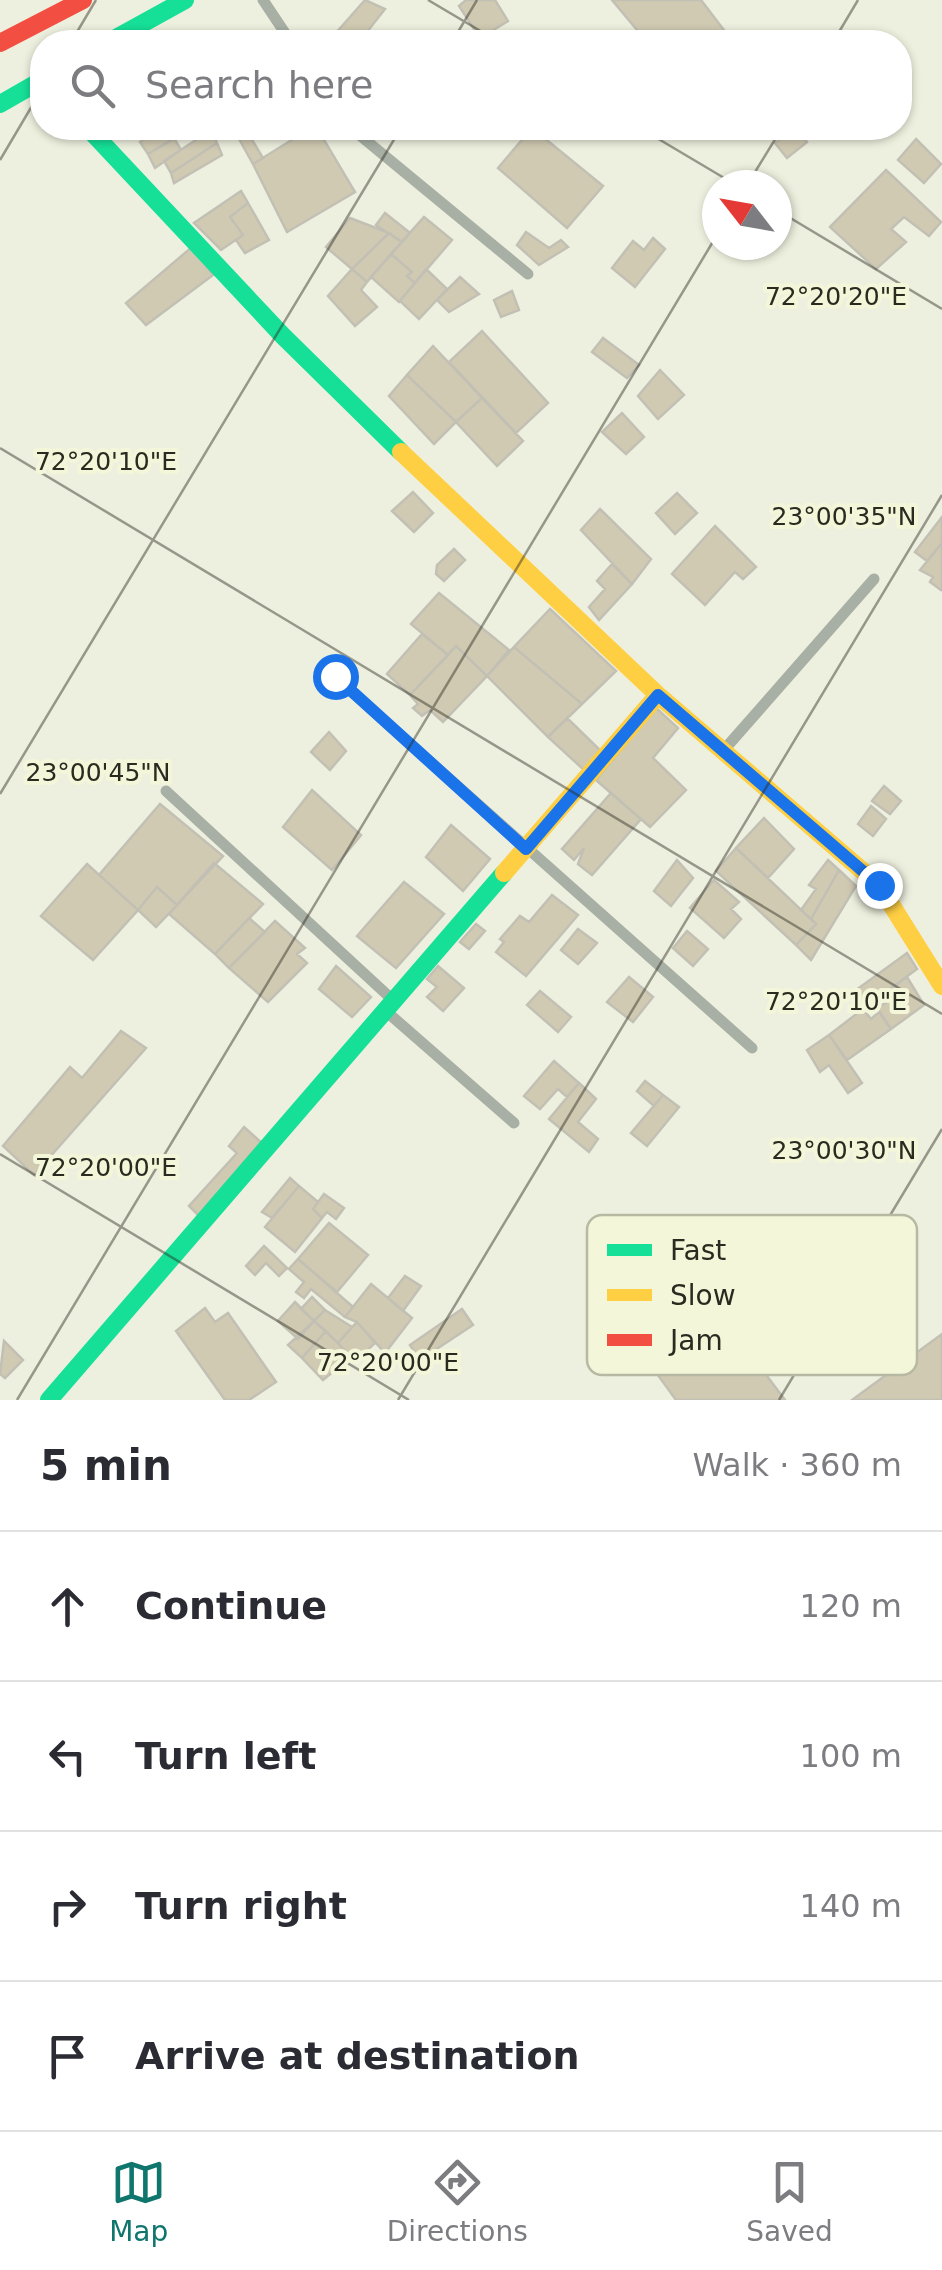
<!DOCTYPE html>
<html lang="en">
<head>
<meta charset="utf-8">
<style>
	body { margin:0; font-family:"DejaVu Sans",sans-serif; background:#f2f2f3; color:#2b2b33 }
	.compass { position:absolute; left:702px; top:170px; width:90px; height:90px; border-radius:50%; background:#fff; box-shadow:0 2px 8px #0004; rotate:301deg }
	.stop { position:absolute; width:30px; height:30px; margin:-22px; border:8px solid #1a73e8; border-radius:50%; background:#fff }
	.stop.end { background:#1a73e8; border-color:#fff; box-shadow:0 2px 10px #0008 }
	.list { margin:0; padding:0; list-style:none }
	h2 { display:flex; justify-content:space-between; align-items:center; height:130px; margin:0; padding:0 40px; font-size:42px }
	h2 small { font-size:32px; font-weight:400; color:#7c7c81 }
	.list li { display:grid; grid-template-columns:65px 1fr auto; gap:30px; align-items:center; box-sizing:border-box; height:150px; padding:0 40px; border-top:2px solid #e1e1e2 }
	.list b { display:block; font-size:38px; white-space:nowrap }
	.list em { font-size:32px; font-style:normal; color:#7c7c81 }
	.icon { flex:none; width:55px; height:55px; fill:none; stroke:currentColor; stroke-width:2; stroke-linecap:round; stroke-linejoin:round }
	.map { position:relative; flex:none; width:942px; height:1400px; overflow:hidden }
	.search { position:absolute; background:#fff; box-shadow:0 2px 8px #0004; left:30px; right:30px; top:30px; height:110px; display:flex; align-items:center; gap:25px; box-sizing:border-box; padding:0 35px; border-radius:40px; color:#7c7c81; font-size:38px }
	.sheet { height:730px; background:#fff }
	nav { display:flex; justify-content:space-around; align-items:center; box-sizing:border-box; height:140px; border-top:2px solid #e1e1e2; background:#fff; font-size:28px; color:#7c7c81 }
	nav a { display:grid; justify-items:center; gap:5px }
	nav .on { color:#0f766e }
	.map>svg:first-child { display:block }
	.building { fill:#d1cab2; stroke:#c2c0b4; stroke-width:2.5 }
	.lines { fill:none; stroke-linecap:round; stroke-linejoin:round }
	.street { stroke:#a8b0a5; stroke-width:11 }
	.fast { stroke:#16e098; stroke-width:18 }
	.slow { stroke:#ffcf43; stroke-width:18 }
	.jam { stroke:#f24e42; stroke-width:18 }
	.route { stroke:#1a73e8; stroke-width:12 }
	.ticks { fill:none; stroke:#2a2b20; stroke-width:2.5; stroke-opacity:0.45 }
	.key { fill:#f3f6d9; stroke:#b7b9a2; stroke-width:2.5 }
	.key-label { font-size:28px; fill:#2a2b20 }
	.ticks-label { font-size:25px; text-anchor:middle; fill:#2a2b20; stroke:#f3f6d9; stroke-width:8; stroke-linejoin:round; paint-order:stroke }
</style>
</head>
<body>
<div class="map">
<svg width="942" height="1400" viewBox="0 0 942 1400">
	<rect width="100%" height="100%" fill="#eef0df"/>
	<path class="building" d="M365 0 385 9 359 42H328Z
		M466 0H495L508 21 480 38 459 6Z
		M612 0H701L733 42H647Z
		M164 128H192L148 154 140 142Z
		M233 128H245L263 158 253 164Z
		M311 128H317L355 192 287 232 253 164Z
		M532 128 603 186 567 228 498 168Z
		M795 128 807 142 787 158 775 143Z
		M211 130 217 143 171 173 164 161Z
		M174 138 181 150 155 168 148 154Z
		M916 139 941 164 924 183 898 160Z
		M217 143 222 155 174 183 171 173Z
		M886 170 941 222 929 236 904 217 891 229 906 242 876 269 830 227Z
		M241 191 248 203 230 217 243 235 221 250 194 223Z
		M248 203 269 240 245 253 236 240 243 235 230 217Z
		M385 213 410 233 402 242 376 225Z
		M424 217 452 240 415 283 407 276 412 272 391 254Z
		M350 218 389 233 352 269 326 247Z
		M526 232 549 248 561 240 568 247 539 265 517 245Z
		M389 233 402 242 367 282 352 269Z
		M653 238 665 249 635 287 612 268 633 241 644 250Z
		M192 247 213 275 146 325 126 303Z
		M391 254 412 272 407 276 415 283 399 302 371 277Z
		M352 269 367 282 361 290 377 307 355 326 328 296Z
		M426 269 447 289 419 319 400 301Z
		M460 277 479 294 449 312 437 300Z
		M512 291 519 310 501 317 494 300Z
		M482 331 548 403 516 433 449 362Z
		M603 338 639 365 627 378 592 352Z
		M433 346 482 398 456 422 407 375Z
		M660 370 684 395 658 419 638 396Z
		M407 375 456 422 434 444 389 396Z
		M482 398 523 441 497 466 456 422Z
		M622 413 644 437 626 454 602 432Z
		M413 492 433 513 414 532 392 511Z
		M677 493 697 513 675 534 656 513Z
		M600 509 651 559 632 584 581 530Z
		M942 517V543L927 561 915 552Z
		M715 526 756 567 743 579 735 572 705 605 672 574Z
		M942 543V589L941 590 930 582 933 577 920 570Z
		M454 549 465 560 444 581 436 574 437 565Z
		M612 564 632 584 599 620 589 607 605 589 597 581Z
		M439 593 509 650 487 676 456 646 448 655 411 624Z
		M550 609 616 671 582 704 514 647Z
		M422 634 448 655 410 695 387 674Z
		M456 646 487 676 443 722 430 710 422 716 413 708 418 704 410 695Z
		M514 647 582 704 548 737 487 676Z
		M656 708 678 728 653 758 686 790 650 827 596 780Z
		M567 718 601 751 584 770 548 737Z
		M329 732 346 751 330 770 311 752Z
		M884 786 901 801 890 814 872 801Z
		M312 790 361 835 332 870 283 827Z
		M611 793 641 819 592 875 578 864 584 848 574 860 562 849Z
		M160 804 223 856 177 905 157 887 138 910 99 875Z
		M871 806 886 819 873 836 858 824Z
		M764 818 794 849 768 878 736 848Z
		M451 825 490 859 463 891 426 857Z
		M736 848 816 924 796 945 716 871Z
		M677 860 693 878 671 906 654 891Z
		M828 860 839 870 811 919 801 910 816 889 809 885Z
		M214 863 263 904 215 954 169 914Z
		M87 864 138 910 93 960 41 916Z
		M839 870 856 886 811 960 796 945 816 924 811 919Z
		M714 880 739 902 731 909 741 919 724 938 690 908Z
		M404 882 444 914 396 968 357 936Z
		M157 887 177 905 156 927 138 910Z
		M552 895 578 915 526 976 496 952 504 942 500 939 520 916 529 922Z
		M249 918 265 932 229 968 215 954Z
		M275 921 305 948 297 954 307 963 268 1002 229 968Z
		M476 924 485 931 469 949 460 942Z
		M578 929 597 943 578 964 561 950Z
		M687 931 708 949 693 966 673 948Z
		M907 953 917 969 863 1009 852 993Z
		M336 966 371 997 352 1017 319 989Z
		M438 966 464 988 443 1011 427 997 437 987 427 979Z
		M629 977 653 997 633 1022 607 1002Z
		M907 977 924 1005 891 1029 877 1008 887 1002 881 996Z
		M540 991 571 1017 558 1032 527 1005Z
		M863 1009 871 1019 879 1012 891 1029 847 1060 829 1035Z
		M121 1031 146 1048 34 1175 3 1146 70 1067 82 1078Z
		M829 1035 862 1083 848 1093 829 1065 820 1072 807 1050Z
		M554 1061 579 1083 567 1097 558 1089 540 1109 524 1096Z
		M645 1081 663 1095 654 1106 637 1091Z
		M579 1083 596 1099 578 1122 598 1139 589 1152 549 1119Z
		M663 1095 679 1107 647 1146 631 1133Z
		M244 1127 263 1144 199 1216 189 1206 237 1153 229 1146Z
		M290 1178 299 1186 272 1218 262 1212Z
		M299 1186 318 1202 313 1209 322 1218 295 1252 265 1227Z
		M324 1194 344 1208 336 1219 327 1212 322 1218 313 1209Z
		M329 1223 368 1255 337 1292 298 1259Z
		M264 1246 287 1268 279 1276 266 1263 255 1275 246 1266Z
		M298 1259 353 1307 345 1317 311 1289 304 1298 296 1292 304 1282 289 1269Z
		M405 1276 421 1286 403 1311 388 1298Z
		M694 1279 785 1400H676L629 1335Z
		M371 1284 412 1318 385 1353 357 1322 345 1317Z
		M312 1297 325 1310 314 1321 301 1309Z
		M295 1302 314 1321 298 1339 278 1321Z
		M205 1308 215 1322 228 1313 276 1382 249 1400H225L176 1331Z
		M462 1309 473 1325 420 1360 410 1345Z
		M325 1310 352 1327 338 1343 314 1321Z
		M314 1321 326 1331 302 1358 288 1345Z
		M357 1322 375 1343 355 1362 338 1343Z
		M326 1331 351 1357 323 1380 302 1358Z
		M942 1334V1400H852Z
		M4 1341 23 1360 5 1378 0 1374Z"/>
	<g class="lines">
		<path class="street" d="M263 0 291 42
			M351 128 528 274
			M335 677 752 1048
			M723 751 874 579
			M166 791 395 1002
			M387 1012 514 1123"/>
		<path class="fast" d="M109 42 185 0
			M0 104 42 80
			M88 128 283 336 401 452
			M49 1400 504 873"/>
		<path class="slow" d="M401 452 658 695 879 885 942 986
			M504 873 658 695"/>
		<path class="jam" d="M0 43 83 0"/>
	</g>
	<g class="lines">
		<path class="route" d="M335 676 526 849 658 695 879 885"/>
	</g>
	<path class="ticks" d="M428 0 499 42M71 42 96 0M452 42 477 0M833 42 858 0M640 128 736 185M0 160 42 89M747 185 782 128M777 210 942 309M0 448 942 1014M0 794 401 128M0 1154 409 1400M17 1400 717 235M398 1400 942 495M779 1400 942 1129"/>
	<rect x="587" y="1215" width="330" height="160" rx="15" class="key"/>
	<rect x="607" y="1244" width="45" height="12" fill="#16e098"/>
	<rect x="607" y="1289" width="45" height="12" fill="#ffcf43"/>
	<rect x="607" y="1334" width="45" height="12" fill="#f24e42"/>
	<g class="key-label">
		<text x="670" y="1260">Fast</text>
		<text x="670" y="1305">Slow</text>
		<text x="670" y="1350">Jam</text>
	</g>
	<g class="ticks-label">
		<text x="836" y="305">72°20'20"E</text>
		<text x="106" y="470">72°20'10"E</text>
		<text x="844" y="525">23°00'35"N</text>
		<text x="98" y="781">23°00'45"N</text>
		<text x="836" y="1010">72°20'10"E</text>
		<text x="844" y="1159">23°00'30"N</text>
		<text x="106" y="1176">72°20'00"E</text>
		<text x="388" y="1371">72°20'00"E</text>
	</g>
</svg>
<svg class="compass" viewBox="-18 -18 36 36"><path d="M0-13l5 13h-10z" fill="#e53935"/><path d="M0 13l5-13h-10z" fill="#7c7c81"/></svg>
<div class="stop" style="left:335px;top:676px"></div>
<div class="stop end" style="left:879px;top:885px"></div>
<div class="search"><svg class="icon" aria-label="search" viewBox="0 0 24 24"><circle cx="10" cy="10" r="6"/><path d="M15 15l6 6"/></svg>Search here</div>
</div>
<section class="sheet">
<h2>5 min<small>Walk · 360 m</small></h2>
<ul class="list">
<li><svg class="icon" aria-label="ahead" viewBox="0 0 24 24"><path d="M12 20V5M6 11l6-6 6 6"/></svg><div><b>Continue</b></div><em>120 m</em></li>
<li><svg class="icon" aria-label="left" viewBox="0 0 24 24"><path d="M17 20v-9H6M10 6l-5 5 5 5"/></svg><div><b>Turn left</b></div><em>100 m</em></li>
<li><svg class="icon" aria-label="right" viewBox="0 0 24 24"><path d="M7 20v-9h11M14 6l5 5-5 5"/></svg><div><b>Turn right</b></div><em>140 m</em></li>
<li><svg class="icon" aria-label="arrive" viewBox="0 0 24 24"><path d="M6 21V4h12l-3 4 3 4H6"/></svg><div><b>Arrive at destination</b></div></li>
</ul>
</section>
<nav>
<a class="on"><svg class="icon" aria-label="map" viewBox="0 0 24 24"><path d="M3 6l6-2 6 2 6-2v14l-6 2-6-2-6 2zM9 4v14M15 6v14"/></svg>Map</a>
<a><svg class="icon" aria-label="directions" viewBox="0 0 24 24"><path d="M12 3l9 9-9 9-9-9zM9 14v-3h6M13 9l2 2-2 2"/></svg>Directions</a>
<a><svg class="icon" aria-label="saved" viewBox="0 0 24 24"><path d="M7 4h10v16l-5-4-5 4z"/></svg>Saved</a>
</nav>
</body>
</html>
